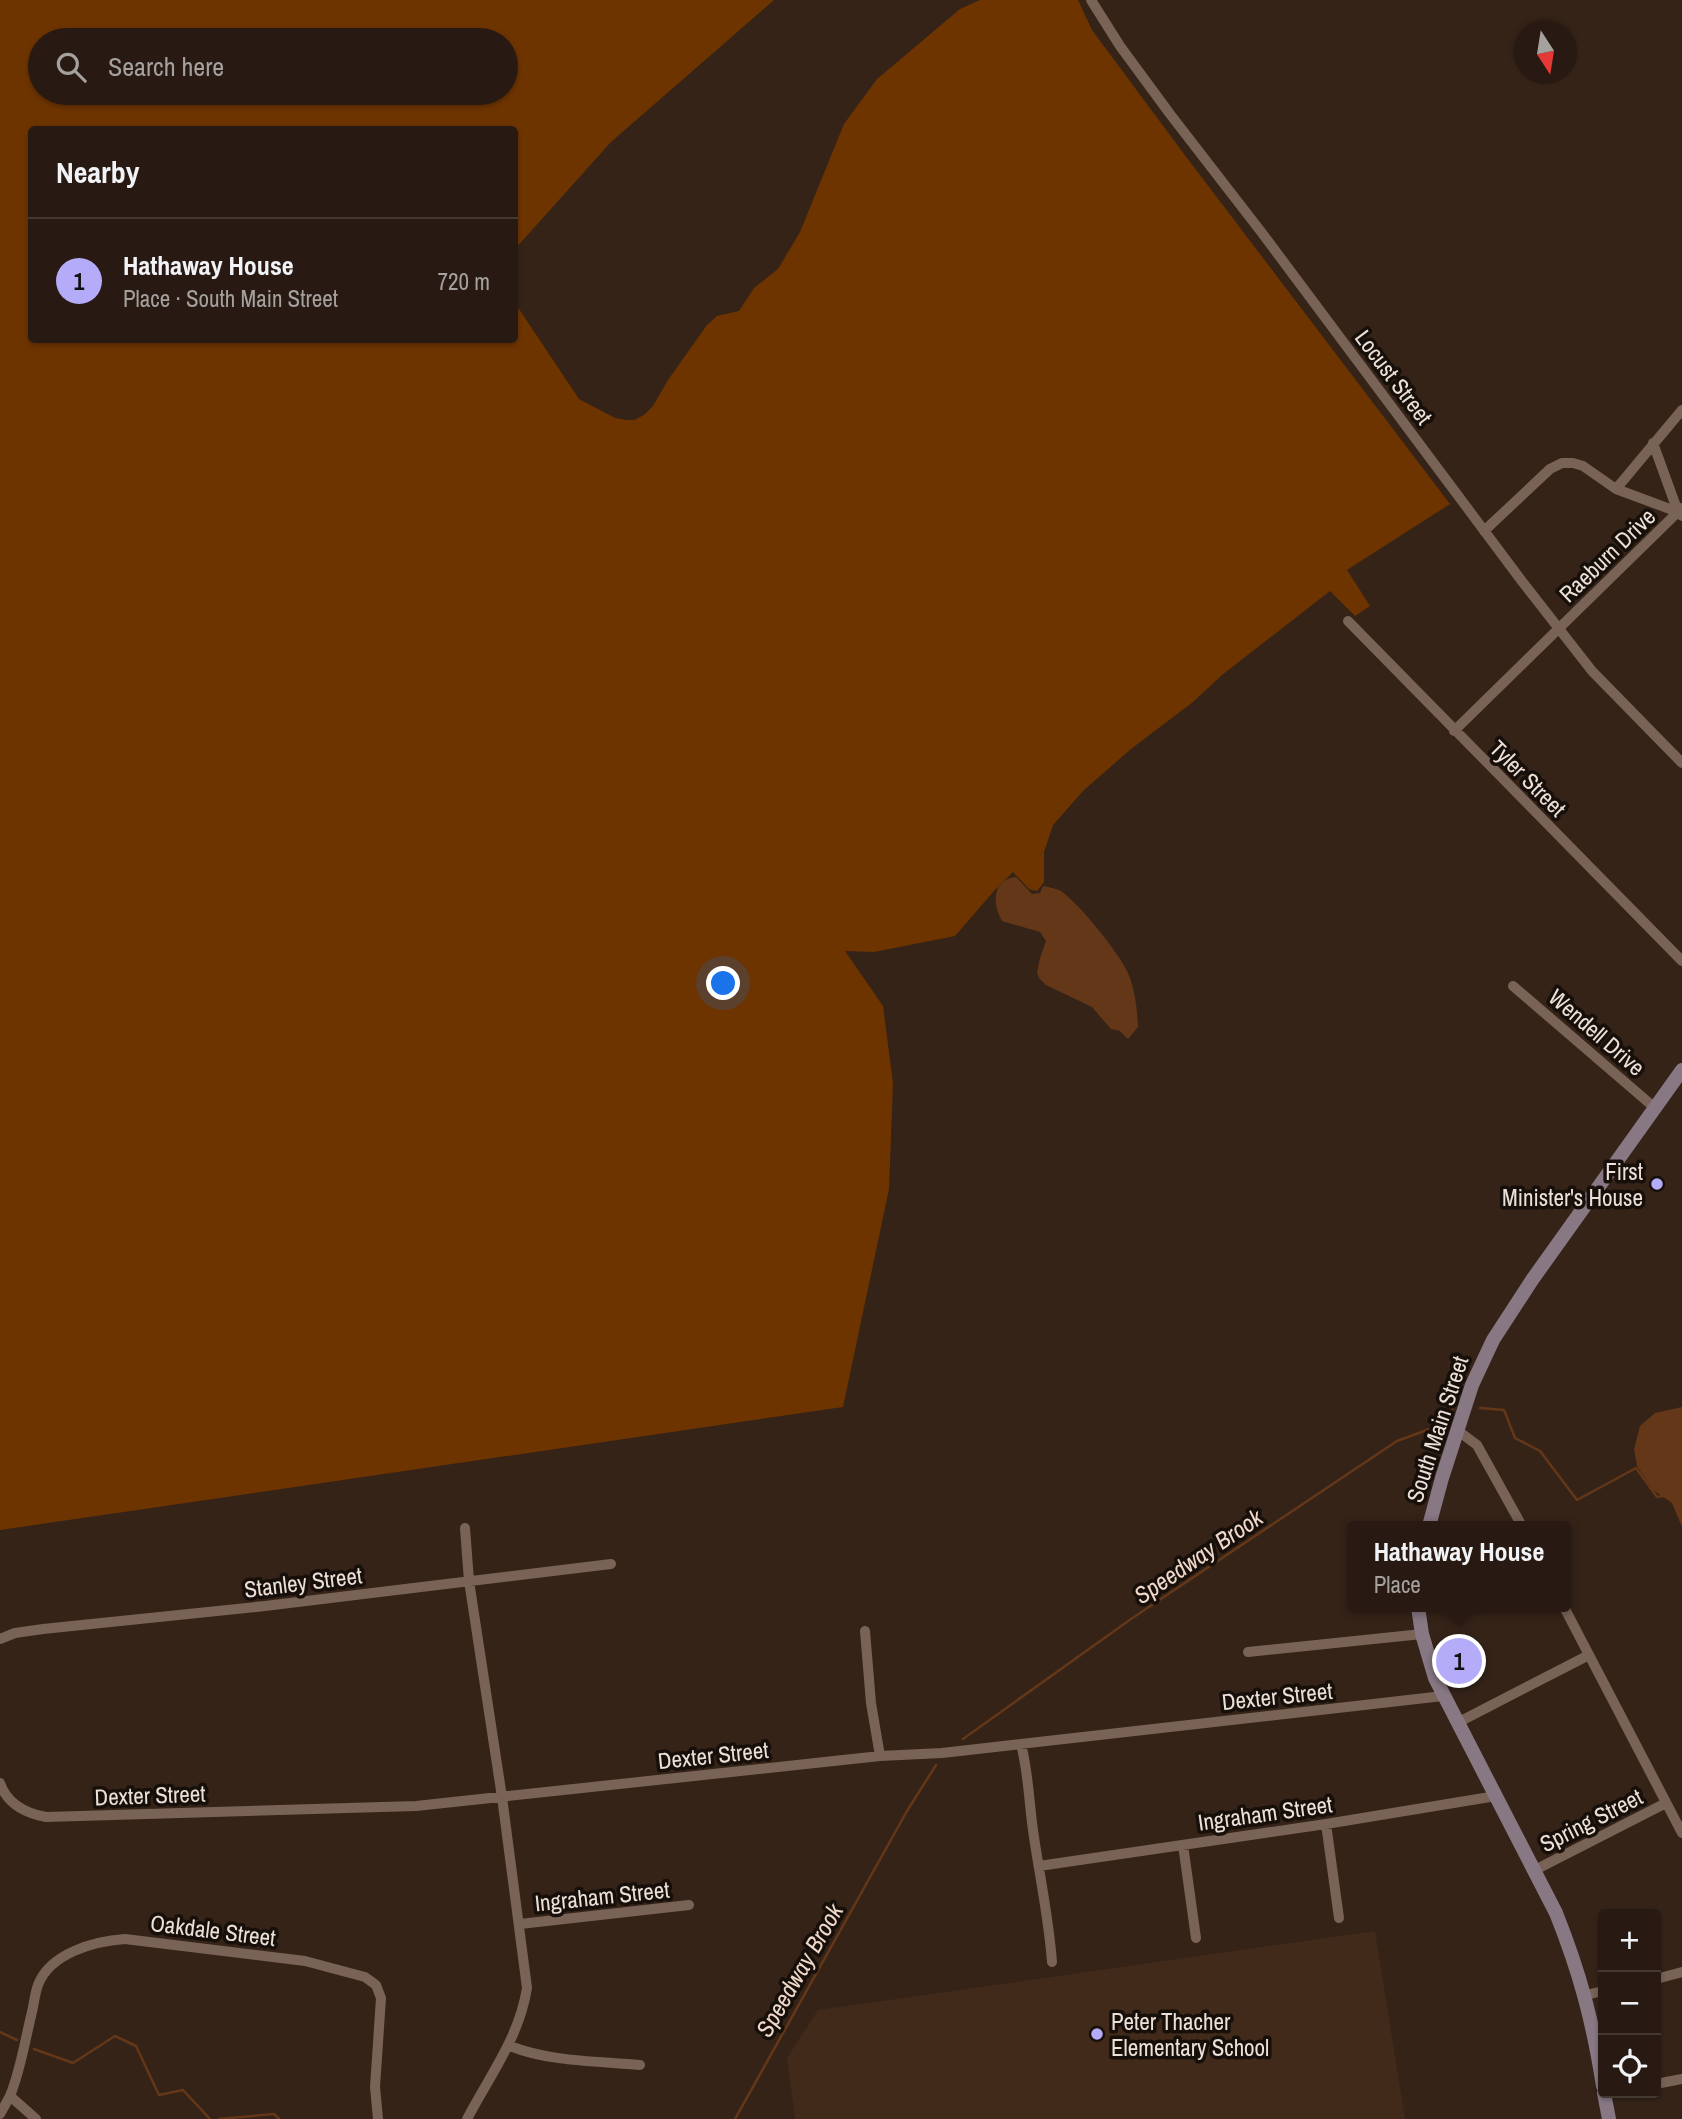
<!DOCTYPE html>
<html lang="en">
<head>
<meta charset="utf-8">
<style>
	body { margin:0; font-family:"Archivo Narrow",sans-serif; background:#342720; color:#f1f3f6 }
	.controls { position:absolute; right:21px; bottom:21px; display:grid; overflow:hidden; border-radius:7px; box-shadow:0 2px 5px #0004 }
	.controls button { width:63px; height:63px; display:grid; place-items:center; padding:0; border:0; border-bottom:2px solid #443832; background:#281a12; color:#f1f3f6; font:35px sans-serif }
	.compass { position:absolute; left:1514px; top:21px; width:63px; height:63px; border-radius:50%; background:#281a12; box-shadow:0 2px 5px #0004; rotate:168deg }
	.you { position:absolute; left:724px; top:984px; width:24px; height:24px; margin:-18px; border:5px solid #fff; border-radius:50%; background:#1a73e8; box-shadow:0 0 0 10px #1a73e833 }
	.badge { display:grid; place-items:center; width:46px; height:46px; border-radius:50%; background:#b4acf9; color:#111; font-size:23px; font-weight:700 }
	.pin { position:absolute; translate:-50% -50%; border:4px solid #fff; box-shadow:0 2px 7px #0006 }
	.popup { position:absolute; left:1347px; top:1521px; width:224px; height:91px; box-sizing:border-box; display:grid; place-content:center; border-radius:7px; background:#281a12; filter:drop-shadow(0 2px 5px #0005); font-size:23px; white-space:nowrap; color:#a5a19f }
	.popup b { font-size:26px; color:#f1f3f6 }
	.popup::after { content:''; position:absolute; left:50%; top:100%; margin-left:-14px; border:14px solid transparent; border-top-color:#281a12 }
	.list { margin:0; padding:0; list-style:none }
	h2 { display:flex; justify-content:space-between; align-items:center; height:91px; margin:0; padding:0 28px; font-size:30px }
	h2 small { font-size:23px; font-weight:400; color:#a5a19f }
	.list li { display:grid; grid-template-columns:46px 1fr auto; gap:21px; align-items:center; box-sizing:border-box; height:126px; padding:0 28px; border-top:2px solid #443832 }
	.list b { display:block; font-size:26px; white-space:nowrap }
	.list p { margin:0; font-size:23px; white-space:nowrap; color:#a5a19f }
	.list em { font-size:23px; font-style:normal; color:#a5a19f }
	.icon { flex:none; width:38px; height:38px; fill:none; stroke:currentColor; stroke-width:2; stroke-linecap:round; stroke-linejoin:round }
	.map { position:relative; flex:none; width:1682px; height:2119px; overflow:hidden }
	.search { position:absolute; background:#281a12; box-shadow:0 2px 5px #0004; left:28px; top:28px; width:490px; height:77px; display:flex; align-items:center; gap:18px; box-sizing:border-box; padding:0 24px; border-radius:38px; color:#a5a19f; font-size:26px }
	.panel { position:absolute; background:#281a12; box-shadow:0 2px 5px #0004; left:28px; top:126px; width:490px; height:217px; border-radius:7px }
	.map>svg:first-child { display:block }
	.built { fill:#412a1a }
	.green { fill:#6d3400; fill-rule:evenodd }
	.water { fill:#633718 }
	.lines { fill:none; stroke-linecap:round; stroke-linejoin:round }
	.stream { stroke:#633718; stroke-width:2.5 }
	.street { stroke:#786356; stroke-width:10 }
	.secondary { stroke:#887884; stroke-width:14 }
	.poi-dot { fill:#b4acf9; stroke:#170f0a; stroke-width:2.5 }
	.labels { text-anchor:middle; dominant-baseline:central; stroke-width:7; stroke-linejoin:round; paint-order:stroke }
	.street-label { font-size:23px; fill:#ece0d9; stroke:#170f0a }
	.poi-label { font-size:23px; fill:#ece0d9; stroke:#170f0a; text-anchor:end }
	.water-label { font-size:24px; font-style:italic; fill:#f0d9cb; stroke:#170f0a }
</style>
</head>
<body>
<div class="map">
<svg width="1682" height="2119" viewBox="0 0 1682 2119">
	<rect width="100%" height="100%" fill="#352318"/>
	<path class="built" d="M1375 1931 1405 2119H795L787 2058 818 2010Z"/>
	<path class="green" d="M0 0H774L611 142 515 249 514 130H32V340H514L515 303 579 399 615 418 627 420H634L644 415 653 406 668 380 707 325 717 316 739 311 754 288 778 269 800 232 844 124 877 79 960 9 980 0H1078L1092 30 1184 154 1450 504 1347 570 1370 606 1355 616 1330 591 1222 675 1193 702 1131 749 1084 790 1053 825 1044 852V882L1037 891 1029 889 1013 872 994 891 955 936 874 952 845 951 883 1006 893 1083 889 1189 843 1407 0 1530ZM40 40H506V93H40Z"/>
	<path class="water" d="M1016 877 1032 894 1040 893 1043 886C1048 887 1054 888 1059 890 1077 900 1116 950 1126 969 1135 986 1137 1008 1138 1027L1128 1039 1120 1031 1111 1029 1092 1007 1046 985 1039 978 1037 972 1040 958 1046 941 1040 932 1002 921C992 904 992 880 1016 877Z
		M1682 1407V1527L1672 1503 1653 1490 1637 1466 1634 1449 1640 1426 1655 1413Z"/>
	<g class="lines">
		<path class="stream" d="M1480 1408 1504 1410 1515 1438 1540 1451 1577 1500 1636 1468 1657 1497 1663 1496
			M963 1739 1131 1619 1397 1441 1435 1427 1454 1407
			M0 2032 17 2040
			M34 2049 73 2063 115 2036 136 2046 159 2095 183 2090 210 2119
			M219 2119 274 2114 279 2119
			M735 2119 907 1811 936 1765"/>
		<path class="street" d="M1091 0 1120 46 1170 114 1262 233 1521 580 1592 671 1682 763
			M1653 443 1678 512
			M1616 489 1682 410
			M1484 531 1550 469 1562 463H1573L1583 466 1616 489 1678 512 1682 516
			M1348 621 1682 961
			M1454 731 1682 508
			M1513 986 1655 1108
			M1457 1430 1477 1445 1522 1526
			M465 1528 469 1581 502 1797 527 1988C519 2038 490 2075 467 2119
			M1564 1607 1682 1833
			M865 1631 871 1703 880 1756
			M0 1639 15 1633 43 1629 265 1606 611 1564
			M1248 1652 1422 1634
			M1457 1723 1589 1655
			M1021 1744C1029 1775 1029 1806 1034 1837 1040 1878 1049 1920 1052 1962
			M0 1783C7 1804 25 1813 46 1817L416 1806 880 1756 942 1753 1443 1696
			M1326 1824 1339 1918
			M1183 1845 1196 1938
			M1039 1866 1326 1824 1496 1796
			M1533 1871 1666 1803
			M520 1924 689 1905
			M1656 1979 1682 1972
			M1586 1995 1603 1991
			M510 2046C550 2062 597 2061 640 2065
			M1656 2084 1682 2079
			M10 2096C21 2069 25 2040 32 2012 34 2003 35 1993 38 1985 50 1953 95 1941 125 1939L305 1961 365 1977 376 1985 381 1998 375 2087 378 2119
			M0 2114 10 2096 36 2119"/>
		<path class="secondary" d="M1429 1526 1442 1478 1472 1385 1493 1340 1532 1280 1682 1070
			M1418 1607 1422 1634 1435 1678 1556 1913C1580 1973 1593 2022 1603 2086
			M1604 2093 1609 2119"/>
	</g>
	<g class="poi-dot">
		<circle cx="1657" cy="1184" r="7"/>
		<circle cx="1097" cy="2034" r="7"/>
	</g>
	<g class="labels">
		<g class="street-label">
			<text transform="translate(1394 377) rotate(53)">Locust Street</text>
			<text transform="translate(1607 555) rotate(-44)">Raeburn Drive</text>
			<text transform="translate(1528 778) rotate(45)">Tyler Street</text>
			<text transform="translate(1597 1032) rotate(41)">Wendell Drive</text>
			<text transform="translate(1437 1429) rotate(-72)">South Main Street</text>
			<text transform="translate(303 1582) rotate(-7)">Stanley Street</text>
			<text transform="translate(1277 1696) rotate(-6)">Dexter Street</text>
			<text transform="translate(713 1755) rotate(-6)">Dexter Street</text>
			<text transform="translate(150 1795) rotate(-2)">Dexter Street</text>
			<text transform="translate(1265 1813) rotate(-8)">Ingraham Street</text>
			<text transform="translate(1591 1820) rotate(-27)">Spring Street</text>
			<text transform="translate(602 1896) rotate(-6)">Ingraham Street</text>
			<text transform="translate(213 1930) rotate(7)">Oakdale Street</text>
		</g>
		<g class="poi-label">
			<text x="1643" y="1171">First<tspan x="1643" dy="26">Minister's House</tspan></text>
			<text x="1111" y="2021" text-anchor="start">Peter Thacher<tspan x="1111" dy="26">Elementary School</tspan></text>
		</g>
		<g class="water-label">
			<text transform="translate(1198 1556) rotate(-34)">Speedway Brook</text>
			<text transform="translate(799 1970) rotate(-60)">Speedway Brook</text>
		</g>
	</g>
</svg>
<div class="controls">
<button>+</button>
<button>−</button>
<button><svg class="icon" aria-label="locate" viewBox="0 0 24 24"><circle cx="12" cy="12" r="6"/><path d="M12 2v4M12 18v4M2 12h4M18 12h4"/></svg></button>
</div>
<svg class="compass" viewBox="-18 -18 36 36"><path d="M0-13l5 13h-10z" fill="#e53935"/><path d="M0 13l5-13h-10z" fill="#a5a19f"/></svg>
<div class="you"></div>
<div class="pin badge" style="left:1459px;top:1661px">1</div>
<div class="popup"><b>Hathaway House</b>Place</div>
<div class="search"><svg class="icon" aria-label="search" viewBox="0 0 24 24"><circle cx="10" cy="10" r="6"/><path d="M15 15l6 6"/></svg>Search here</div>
<section class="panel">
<h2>Nearby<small></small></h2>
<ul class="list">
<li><span class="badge">1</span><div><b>Hathaway House</b><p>Place · South Main Street</p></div><em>720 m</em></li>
</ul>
</section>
</div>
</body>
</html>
